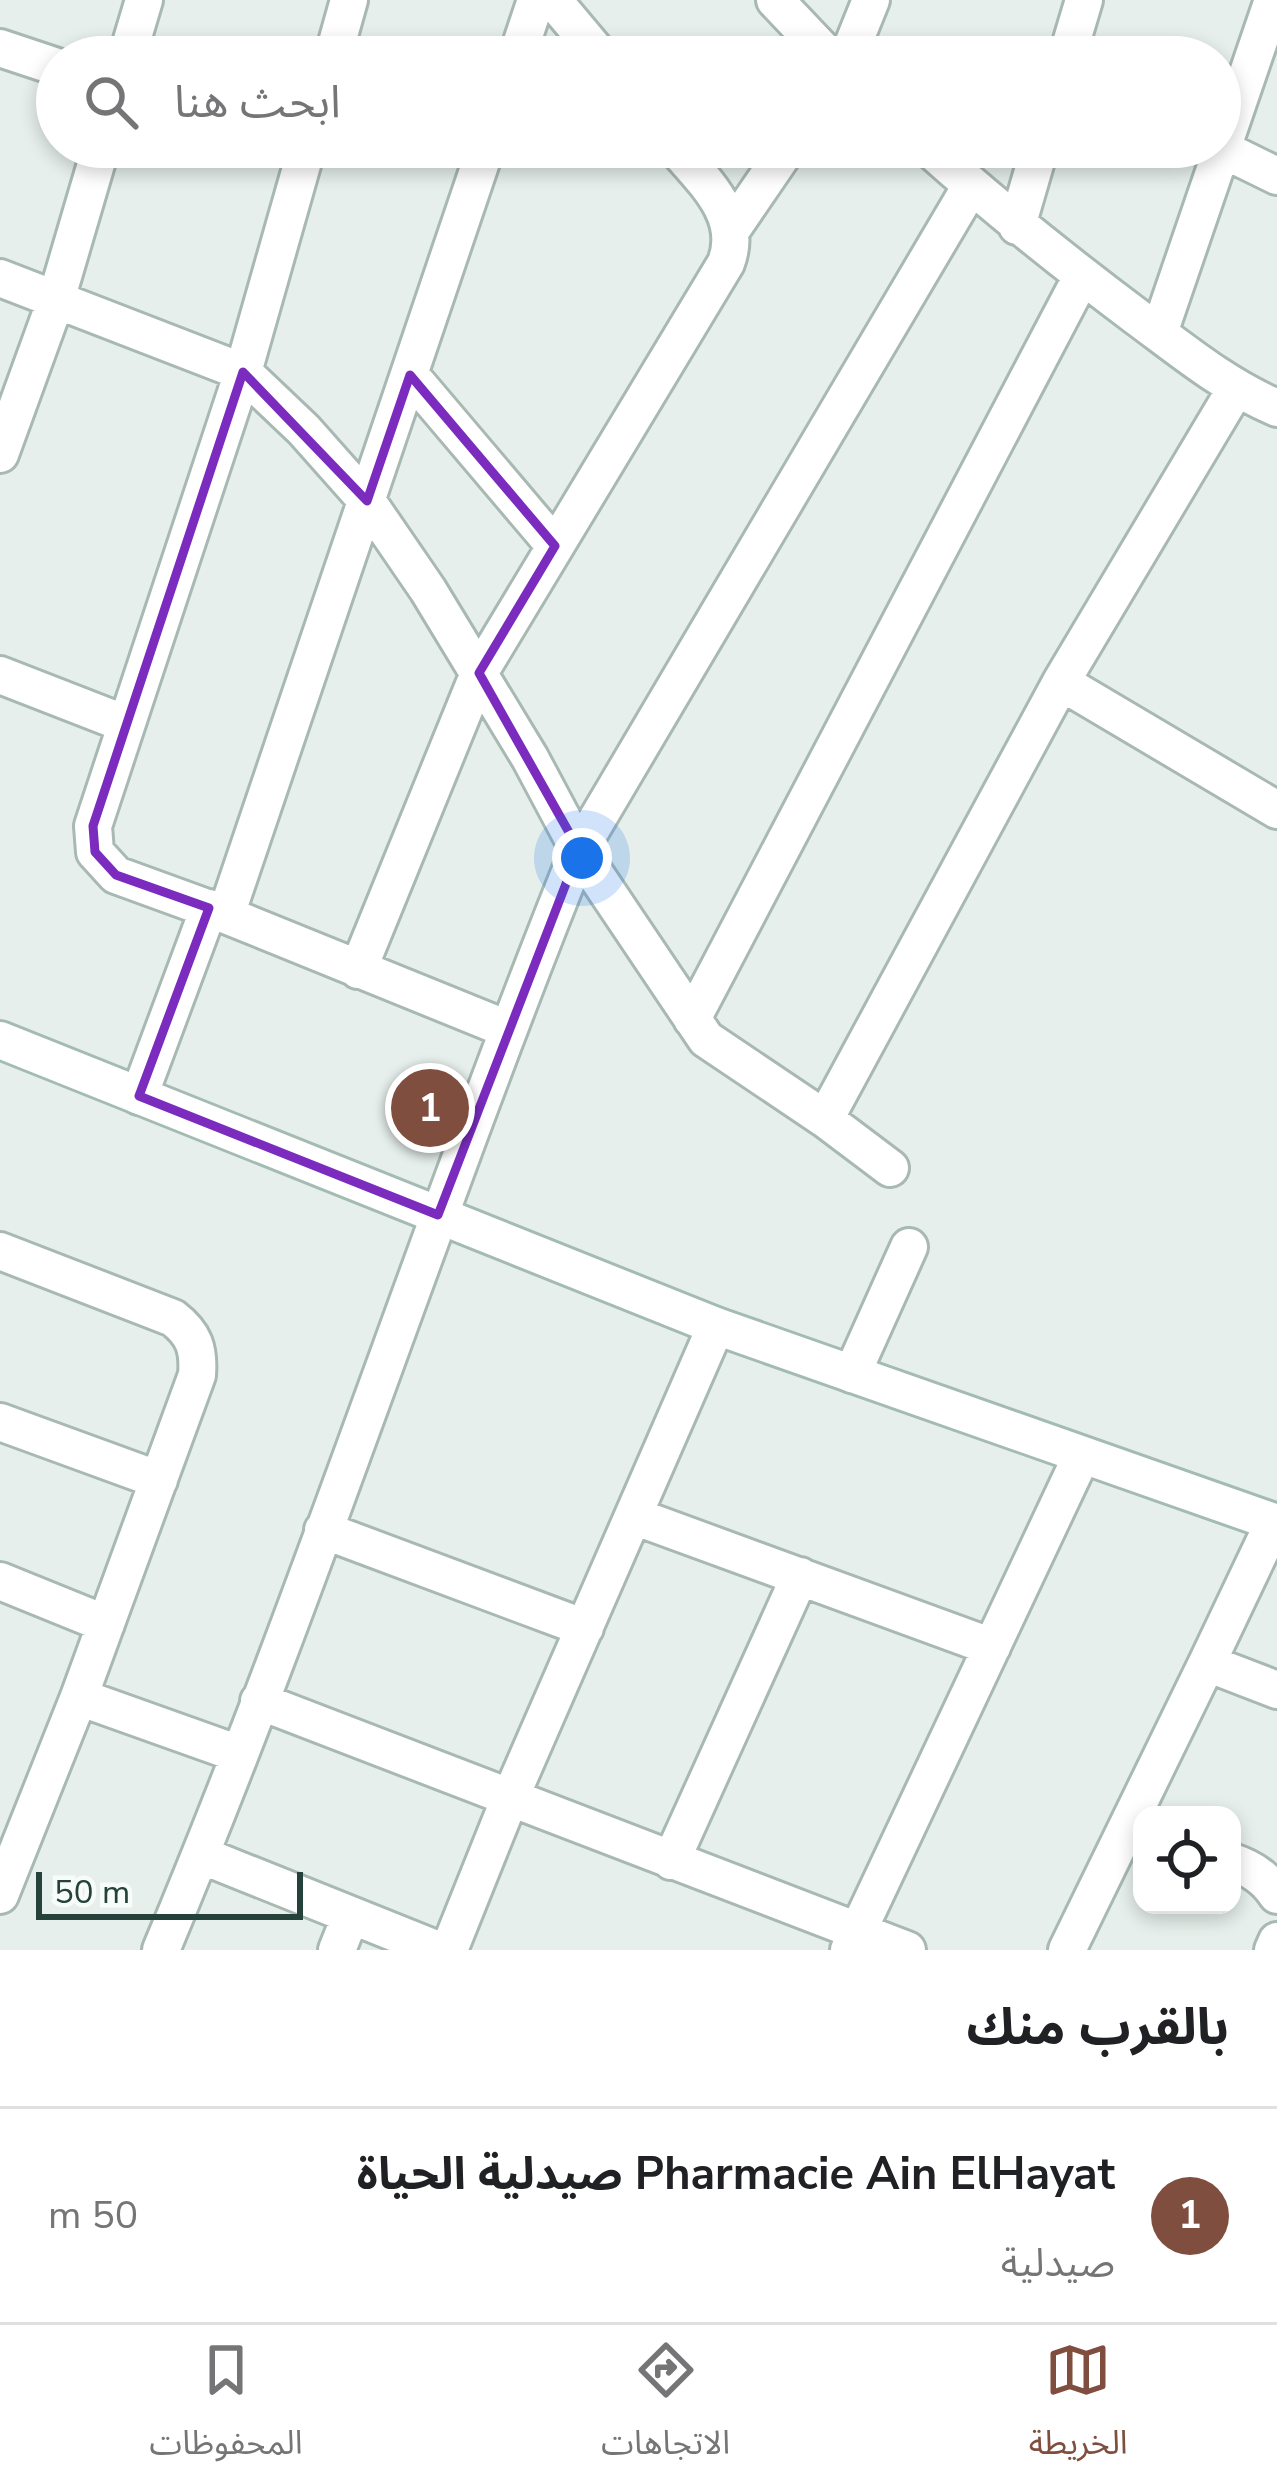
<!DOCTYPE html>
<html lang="ar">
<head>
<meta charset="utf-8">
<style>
	body { margin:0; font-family:"Nunito Sans","Noto Sans Arabic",sans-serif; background:#f6f6f6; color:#202124; direction:rtl }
	.controls { position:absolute; right:36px; bottom:36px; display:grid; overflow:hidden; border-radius:24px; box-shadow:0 6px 18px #0003 }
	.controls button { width:108px; height:108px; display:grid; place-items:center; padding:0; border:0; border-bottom:3px solid #e0e0e0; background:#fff; color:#202124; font:60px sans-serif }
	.scale { position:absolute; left:36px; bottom:30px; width:267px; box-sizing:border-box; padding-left:12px; border:6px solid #24423a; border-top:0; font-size:33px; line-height:42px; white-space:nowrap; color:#24423a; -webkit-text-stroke:9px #f7fbf9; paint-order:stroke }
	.you { position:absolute; left:582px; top:858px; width:42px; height:42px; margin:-30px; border:9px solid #fff; border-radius:50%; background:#1a73e8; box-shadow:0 0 0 18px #1a73e833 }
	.badge { display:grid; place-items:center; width:78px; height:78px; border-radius:50%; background:#7f4e3f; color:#fff; font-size:39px; font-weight:700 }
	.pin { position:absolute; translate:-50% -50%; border:6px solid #fff; box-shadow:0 3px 12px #0006 }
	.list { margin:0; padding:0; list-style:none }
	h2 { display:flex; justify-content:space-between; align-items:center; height:156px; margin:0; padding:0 48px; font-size:51px }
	h2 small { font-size:39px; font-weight:400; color:#757577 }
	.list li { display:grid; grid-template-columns:78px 1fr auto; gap:36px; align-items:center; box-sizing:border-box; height:216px; padding:0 48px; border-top:3px solid #e0e0e0 }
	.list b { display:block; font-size:45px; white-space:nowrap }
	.list p { margin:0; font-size:39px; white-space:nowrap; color:#757577 }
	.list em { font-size:39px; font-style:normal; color:#757577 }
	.icon { flex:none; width:66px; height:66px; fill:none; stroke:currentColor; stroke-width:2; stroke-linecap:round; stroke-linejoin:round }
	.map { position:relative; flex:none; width:1277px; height:1950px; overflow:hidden; direction:ltr }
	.search { position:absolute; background:#fff; box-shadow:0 6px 18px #0003; left:36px; right:36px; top:36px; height:132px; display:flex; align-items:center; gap:30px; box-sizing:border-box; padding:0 42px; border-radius:66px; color:#757577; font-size:45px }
	.sheet { height:372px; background:#fff }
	nav { display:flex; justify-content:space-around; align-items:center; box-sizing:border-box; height:168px; border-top:3px solid #e0e0e0; background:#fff; font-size:33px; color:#757577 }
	nav a { display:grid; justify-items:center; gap:6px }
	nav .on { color:#7f4e3f }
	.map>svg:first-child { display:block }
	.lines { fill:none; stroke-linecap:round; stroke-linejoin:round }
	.street-casing { stroke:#a8b8b2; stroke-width:42 }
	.secondary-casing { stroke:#a4bbb3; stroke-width:42 }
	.street { stroke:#fff; stroke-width:36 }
	.secondary { stroke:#fff; stroke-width:36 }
	.marked { fill:none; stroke:#7b2cbf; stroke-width:9; stroke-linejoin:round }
</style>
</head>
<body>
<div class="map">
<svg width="1277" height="1950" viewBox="0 0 1277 1950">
	<rect width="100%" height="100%" fill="#e6efeb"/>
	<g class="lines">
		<defs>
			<path id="street" d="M553 0 601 57
				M775 0 829 57
				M0 48 57 67
				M127 57 144 0
				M333 57 349 0
				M517 57 536 0
				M848 57 871 0
				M1067 57 1084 0
				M307 147 243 372 93 826 95 852 116 875 226 915 507 1029
				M928 147C995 207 1065 263 1137 317 1183 351 1225 386 1277 408
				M1222 149 1277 176
				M1017 226 1040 147
				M732 229 788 147
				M0 278 243 372 304 430 367 501 428 590 530 758 579 850C432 1214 313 1588 161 1950
				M1159 333 1273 0
				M410 375 555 546
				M0 454 56 300 101 147
				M0 675 126 724
				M1061 682 1277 810
				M226 915 486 147
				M358 970 479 673 726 263C744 216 704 181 675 147
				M692 1019 1082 276
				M139 1096 209 908
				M825 1119 1061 682 1235 390
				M890 1168 825 1119 706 1039 579 850 971 186
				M0 1251 173 1318C194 1334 199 1349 197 1375L79 1697 239 1754
				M852 1374 909 1247
				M0 1422 159 1480
				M634 1516 992 1647
				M1274 1522 1207 1663 1277 1690
				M323 1530 585 1628
				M0 1581 106 1624
				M259 1701 907 1950
				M201 1855 438 1950
				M671 1861 800 1576
				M1232 1862C1251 1868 1266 1878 1277 1895
				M0 1895 79 1697
				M337 1950 351 1915
				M449 1950 510 1798 716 1326
				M849 1950 1082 1455
				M1067 1950 1207 1663
				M1273 1950 1277 1941"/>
			<path id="secondary" d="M0 1040 716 1326 1277 1523"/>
		</defs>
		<use href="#street" class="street-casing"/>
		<use href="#secondary" class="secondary-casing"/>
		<use href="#street" class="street"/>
		<use href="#secondary" class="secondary"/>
	</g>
	<path class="marked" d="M243 372 367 501 410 375 555 546 479 673 579 850 438 1215 139 1096 209 908 116 875 95 852 93 826Z"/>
</svg>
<div class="controls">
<button><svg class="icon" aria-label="locate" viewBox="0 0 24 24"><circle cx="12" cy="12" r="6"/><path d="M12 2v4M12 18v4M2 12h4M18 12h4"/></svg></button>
</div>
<div class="scale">50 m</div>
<div class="you"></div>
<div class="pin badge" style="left:430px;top:1108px">1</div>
<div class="search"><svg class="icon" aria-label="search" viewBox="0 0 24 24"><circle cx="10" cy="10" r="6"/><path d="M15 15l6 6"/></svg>ابحث هنا</div>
</div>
<section class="sheet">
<h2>بالقرب منك<small></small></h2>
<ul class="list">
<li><span class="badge">1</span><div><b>Pharmacie Ain ElHayat صيدلية الحياة</b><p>صيدلية</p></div><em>50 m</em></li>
</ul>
</section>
<nav>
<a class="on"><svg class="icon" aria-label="map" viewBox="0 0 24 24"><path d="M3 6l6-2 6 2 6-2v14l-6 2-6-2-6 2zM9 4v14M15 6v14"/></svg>الخريطة</a>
<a><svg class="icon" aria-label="directions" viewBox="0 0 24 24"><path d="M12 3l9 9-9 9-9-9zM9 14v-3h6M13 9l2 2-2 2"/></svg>الاتجاهات</a>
<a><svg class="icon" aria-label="saved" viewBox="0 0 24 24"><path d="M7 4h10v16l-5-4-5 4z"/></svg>المحفوظات</a>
</nav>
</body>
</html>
